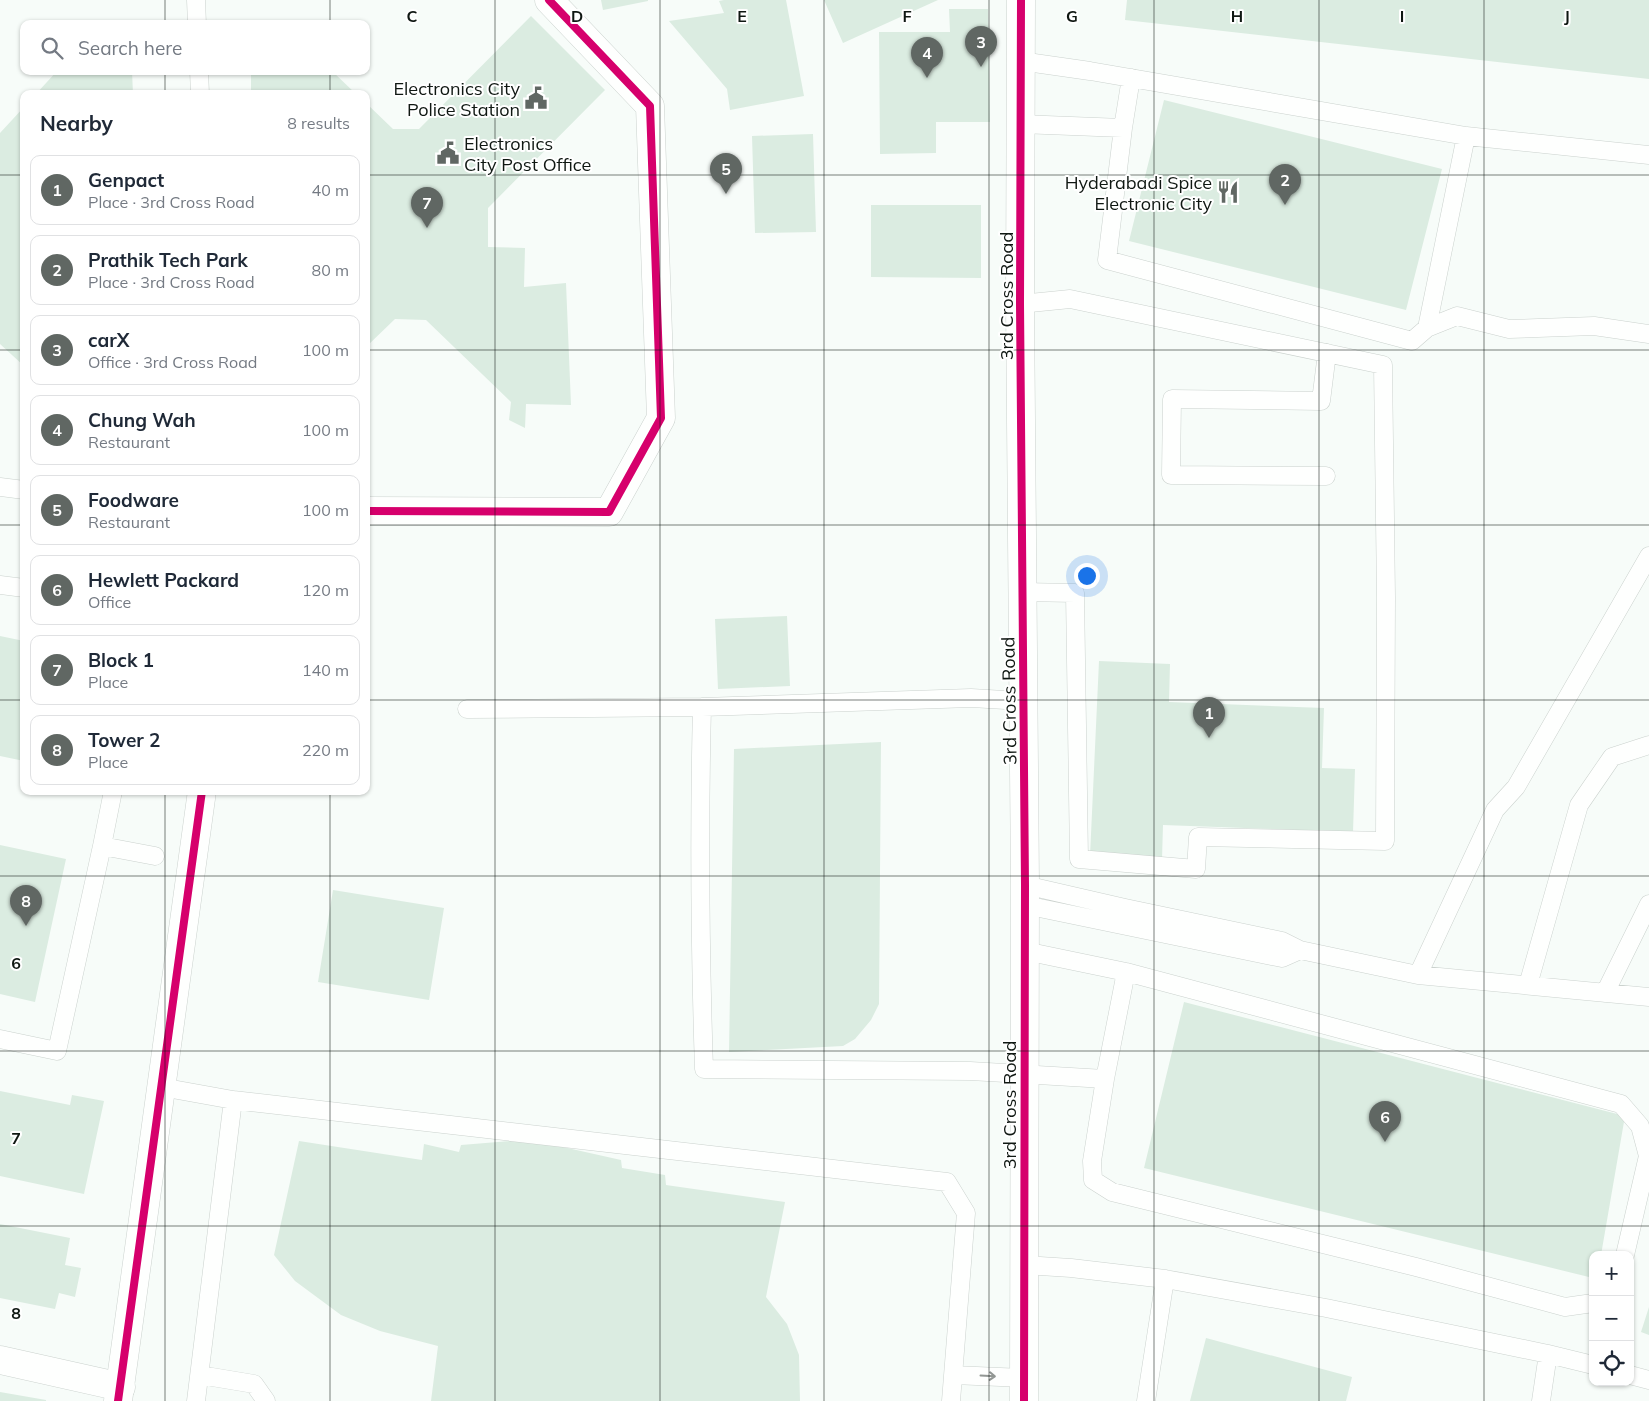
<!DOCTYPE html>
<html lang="en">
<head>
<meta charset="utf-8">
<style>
	body { margin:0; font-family:Mulish,sans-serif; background:#f6f6f7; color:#1f2937 }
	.controls { position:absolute; right:15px; bottom:15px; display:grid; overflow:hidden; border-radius:10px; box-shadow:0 1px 4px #0004 }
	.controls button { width:45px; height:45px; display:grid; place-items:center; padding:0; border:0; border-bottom:1px solid #e0e1e3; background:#fff; color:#1f2937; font:25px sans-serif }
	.you { position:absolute; left:1086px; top:575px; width:18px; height:18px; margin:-12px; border:4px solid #fff; border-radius:50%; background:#1a73e8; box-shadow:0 0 0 8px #1a73e833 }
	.badge { display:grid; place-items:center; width:32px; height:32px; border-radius:50%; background:#606763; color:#fff; font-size:16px; font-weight:700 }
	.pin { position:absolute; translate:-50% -41px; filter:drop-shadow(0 1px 2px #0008) }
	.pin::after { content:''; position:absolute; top:26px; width:18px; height:15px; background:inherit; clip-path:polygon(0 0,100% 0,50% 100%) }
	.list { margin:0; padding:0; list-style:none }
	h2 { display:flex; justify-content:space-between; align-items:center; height:65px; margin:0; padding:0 20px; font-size:21px }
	h2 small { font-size:16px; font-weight:400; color:#747a83 }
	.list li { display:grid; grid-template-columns:32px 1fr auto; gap:15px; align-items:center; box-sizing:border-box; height:70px; margin:0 10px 10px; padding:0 10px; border:1px solid #e0e1e3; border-radius:10px }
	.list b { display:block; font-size:19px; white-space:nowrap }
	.list p { margin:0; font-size:16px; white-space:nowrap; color:#747a83 }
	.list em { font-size:16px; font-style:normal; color:#747a83 }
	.icon { flex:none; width:28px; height:28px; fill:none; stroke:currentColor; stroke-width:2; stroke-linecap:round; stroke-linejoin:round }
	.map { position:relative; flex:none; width:1649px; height:1401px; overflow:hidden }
	.search { position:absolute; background:#fff; box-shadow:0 1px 4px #0004; left:20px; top:20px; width:350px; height:55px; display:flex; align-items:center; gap:12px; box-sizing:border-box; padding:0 18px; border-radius:10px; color:#747a83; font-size:19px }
	.panel { position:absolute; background:#fff; box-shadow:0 1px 4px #0004; left:20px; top:90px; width:350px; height:705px; border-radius:10px }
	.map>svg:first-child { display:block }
	.building { fill:#dbece1 }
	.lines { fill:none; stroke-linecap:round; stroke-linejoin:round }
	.service-casing { stroke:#cbd2ce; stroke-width:19 }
	.minor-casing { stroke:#cbd2ce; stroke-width:29 }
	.tertiary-casing { stroke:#cbd2ce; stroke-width:29 }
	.service { stroke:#fefffe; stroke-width:18 }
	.minor { stroke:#fefffe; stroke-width:28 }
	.tertiary { stroke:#fefffe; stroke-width:28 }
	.cycleway-casing { stroke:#fff; stroke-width:11 }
	.cycleway { stroke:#d6006c; stroke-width:8 }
	.oneway { stroke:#929794 }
	.grid { fill:none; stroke:#0f1712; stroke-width:1; stroke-opacity:0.55 }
	.labels { text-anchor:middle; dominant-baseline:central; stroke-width:4; stroke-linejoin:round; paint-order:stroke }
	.poi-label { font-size:18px; fill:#0f1712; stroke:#fff; text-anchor:end }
	.street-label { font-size:18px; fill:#0f1712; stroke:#fff }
	.grid-label { font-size:16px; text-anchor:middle; font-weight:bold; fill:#0f1712; stroke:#fff; stroke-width:4; stroke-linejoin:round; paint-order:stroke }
</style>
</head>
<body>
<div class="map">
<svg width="1649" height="1401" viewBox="0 0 1649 1401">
	<rect width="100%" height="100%" fill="#f7fcf9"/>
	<path class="building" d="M601 0H648V1L603 10Z
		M724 0H786L804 96 730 110 727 89 669 21 724 13 719 1Z
		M824 0H938L843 43Z
		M1127 0H1649V79L1125 20Z
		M949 9H988L990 122H936V153L880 154 879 32H950Z
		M531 16 605 90 488 208V247L525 248 524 287 566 283 571 405 526 404 525 428 509 420 511 402 426 320 395 319 366 347V103L393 129H419Z
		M57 71H132L133 94H36Z
		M251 71H332L356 94H251Z
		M1164 100 1442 169 1406 310 1129 241Z
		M24 107V366L0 344V133Z
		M813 134 816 232 755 233 752 136Z
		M871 205H981V278L871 277Z
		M787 616 790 686 718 689 715 619Z
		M0 636 24 641V761L0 756Z
		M1099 661 1170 664 1169 702 1324 708 1322 768 1355 769 1353 832 1163 825 1162 859 1090 856Z
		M881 742 879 1004 871 1020 855 1039 843 1046 729 1052 734 749Z
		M0 845 66 859 35 1002 0 994Z
		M333 890 444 908 429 1000 318 982Z
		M1184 1002 1625 1116 1601 1255H1593V1278L1144 1168Z
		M0 1091 70 1105 72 1095 104 1101 84 1194 0 1176Z
		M299 1141 422 1160 424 1144 459 1152 461 1145 510 1141 554 1145 621 1160 622 1168 665 1175 666 1185 785 1202 766 1297 787 1324 799 1355 800 1401H431L438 1346 380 1331 341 1315 295 1281 274 1255Z
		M0 1224 70 1238 65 1265 81 1268 75 1297 59 1293 55 1309 0 1298Z
		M1649 1307V1335L1641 1332Z
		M1206 1338 1352 1377 1346 1401H1190Z
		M0 1392 46 1400V1401H0Z"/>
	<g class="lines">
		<defs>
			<path id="service" d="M196 0 197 24
				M1020 61 1090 71 1466 136 1649 155
				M199 71 200 94
				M1020 124 1123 128 1107 260 1412 341 1427 328 1457 316 1509 329 1594 326 1649 334
				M1123 128 1131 78
				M1020 304 1070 299 1383 365 1386 597 1385 841 1198 837 1196 869 1079 859 1075 593 1022 592
				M1427 328 1466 136
				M1326 476 1171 475 1172 399 1321 401 1327 353
				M0 487 24 490
				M0 585 24 588
				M702 707 971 698 1024 701
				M467 709 702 707C699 827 700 948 704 1069L970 1071 1105 1079
				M102 846 113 791
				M1025 885 1125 908 1282 941 1300 950 1418 975 1495 810 1516 787 1649 556
				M1025 905 1282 958 1300 950
				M1025 951 1126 972 1105 1079 1092 1161 1093 1180 1112 1192 1416 1267 1565 1307 1593 1303
				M1126 972 1621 1104 1640 1126 1648 1156 1625 1255
				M1418 975 1649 997
				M1528 985 1579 805 1612 757 1649 745
				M1605 993 1649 904
				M0 1039 57 1051 102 846 155 856
				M161 1087 233 1100 947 1182 966 1213 951 1401
				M1024 1265 1071 1268 1165 1279 1326 1308 1548 1354 1593 1365
				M200 1375 254 1384 266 1401
				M953 1375 1024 1378
				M1630 1375 1649 1380
				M196 1401 233 1100
				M1146 1401 1165 1279
				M1541 1401 1548 1354"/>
			<path id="minor" d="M0 1360 121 1387"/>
			<path id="tertiary" d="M1021 0 1020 304 1025 885 1024 1401
				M366 511 609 512 661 418 650 106 549 0
				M118 1401 202 791"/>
		</defs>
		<use href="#service" class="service-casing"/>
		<use href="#minor" class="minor-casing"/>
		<use href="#tertiary" class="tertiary-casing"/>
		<use href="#service" class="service"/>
		<use href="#minor" class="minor"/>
		<use href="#tertiary" class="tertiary"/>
		<defs>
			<path id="cycleway" d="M1021 0 1020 304 1025 885 1024 1401
				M366 511 609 512 661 418 650 106 549 0
				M118 1401 202 791"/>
		</defs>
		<use href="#cycleway" class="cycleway-casing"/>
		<use href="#cycleway" class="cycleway"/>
	</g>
	<defs><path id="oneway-shaft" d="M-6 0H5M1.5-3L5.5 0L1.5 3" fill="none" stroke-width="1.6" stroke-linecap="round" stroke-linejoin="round" transform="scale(1.25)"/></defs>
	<use class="oneway" href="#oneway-shaft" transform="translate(988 1376) rotate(3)"/>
	<path class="grid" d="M165 0V24M330 0V24M495 0V1401M660 0V1401M824 0V1401M989 0V1401M1154 0V1401M1319 0V1401M1484 0V1401M165 71V94M330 71V94M0 175H24M366 175H1649M0 350H24M366 350H1649M0 525H24M366 525H1649M0 700H24M366 700H1649M165 791V1401M330 791V1401M0 876H1649M0 1051H1649M0 1226H1649"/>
	<defs>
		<symbol id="civic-bare" viewBox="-9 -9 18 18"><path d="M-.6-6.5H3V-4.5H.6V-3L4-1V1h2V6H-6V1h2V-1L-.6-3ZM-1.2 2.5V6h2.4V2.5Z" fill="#606763" stroke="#fff" stroke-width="2.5" paint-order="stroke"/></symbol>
		<symbol id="restaurant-bare" viewBox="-9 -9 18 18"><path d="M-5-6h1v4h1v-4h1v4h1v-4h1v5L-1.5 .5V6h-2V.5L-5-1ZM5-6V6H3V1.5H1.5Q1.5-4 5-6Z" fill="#606763" stroke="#fff" stroke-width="2.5" paint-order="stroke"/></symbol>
	</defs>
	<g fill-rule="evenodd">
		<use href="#civic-bare" x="520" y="82" width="32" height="32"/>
		<use href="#civic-bare" x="432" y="137" width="32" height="32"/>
		<use href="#restaurant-bare" x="1212" y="176" width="32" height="32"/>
	</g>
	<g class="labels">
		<g class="poi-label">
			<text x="520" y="88">Electronics City<tspan x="520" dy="21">Police Station</tspan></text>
			<text x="464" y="143" text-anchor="start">Electronics<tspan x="464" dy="21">City Post Office</tspan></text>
			<text x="1212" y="182">Hyderabadi Spice<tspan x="1212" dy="21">Electronic City</tspan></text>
		</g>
		<g class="street-label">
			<text transform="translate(1006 296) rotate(-90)">3rd Cross Road</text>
			<text transform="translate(1009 701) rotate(-91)">3rd Cross Road</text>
			<text transform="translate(1009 1105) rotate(-90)">3rd Cross Road</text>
		</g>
	</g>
	<g class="grid-label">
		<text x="412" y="22">C</text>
		<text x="577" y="22">D</text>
		<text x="742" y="22">E</text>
		<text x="907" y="22">F</text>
		<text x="1072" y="22">G</text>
		<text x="1237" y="22">H</text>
		<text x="1402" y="22">I</text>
		<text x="1567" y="22">J</text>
		<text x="16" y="969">6</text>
		<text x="16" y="1144">7</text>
		<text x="16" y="1319">8</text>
	</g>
</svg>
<div class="controls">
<button>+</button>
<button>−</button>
<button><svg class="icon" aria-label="locate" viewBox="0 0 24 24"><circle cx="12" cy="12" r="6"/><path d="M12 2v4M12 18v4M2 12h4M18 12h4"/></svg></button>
</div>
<div class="you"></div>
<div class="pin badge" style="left:1209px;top:738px">1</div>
<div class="pin badge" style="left:1285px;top:205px">2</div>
<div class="pin badge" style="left:981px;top:67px">3</div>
<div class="pin badge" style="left:927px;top:78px">4</div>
<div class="pin badge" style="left:726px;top:194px">5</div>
<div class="pin badge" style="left:1385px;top:1142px">6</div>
<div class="pin badge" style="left:427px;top:228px">7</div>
<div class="pin badge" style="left:26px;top:926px">8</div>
<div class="search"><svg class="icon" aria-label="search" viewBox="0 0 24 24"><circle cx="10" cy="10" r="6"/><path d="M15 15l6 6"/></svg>Search here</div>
<section class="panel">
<h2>Nearby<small>8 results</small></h2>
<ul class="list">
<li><span class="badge">1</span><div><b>Genpact</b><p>Place · 3rd Cross Road</p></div><em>40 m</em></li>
<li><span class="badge">2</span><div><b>Prathik Tech Park</b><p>Place · 3rd Cross Road</p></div><em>80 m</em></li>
<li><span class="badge">3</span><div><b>carX</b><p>Office · 3rd Cross Road</p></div><em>100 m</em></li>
<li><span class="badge">4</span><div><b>Chung Wah</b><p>Restaurant</p></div><em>100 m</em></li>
<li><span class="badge">5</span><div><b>Foodware</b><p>Restaurant</p></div><em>100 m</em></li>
<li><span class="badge">6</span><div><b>Hewlett Packard</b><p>Office</p></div><em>120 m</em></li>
<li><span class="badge">7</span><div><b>Block 1</b><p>Place</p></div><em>140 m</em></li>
<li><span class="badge">8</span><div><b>Tower 2</b><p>Place</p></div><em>220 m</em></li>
</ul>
</section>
</div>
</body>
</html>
